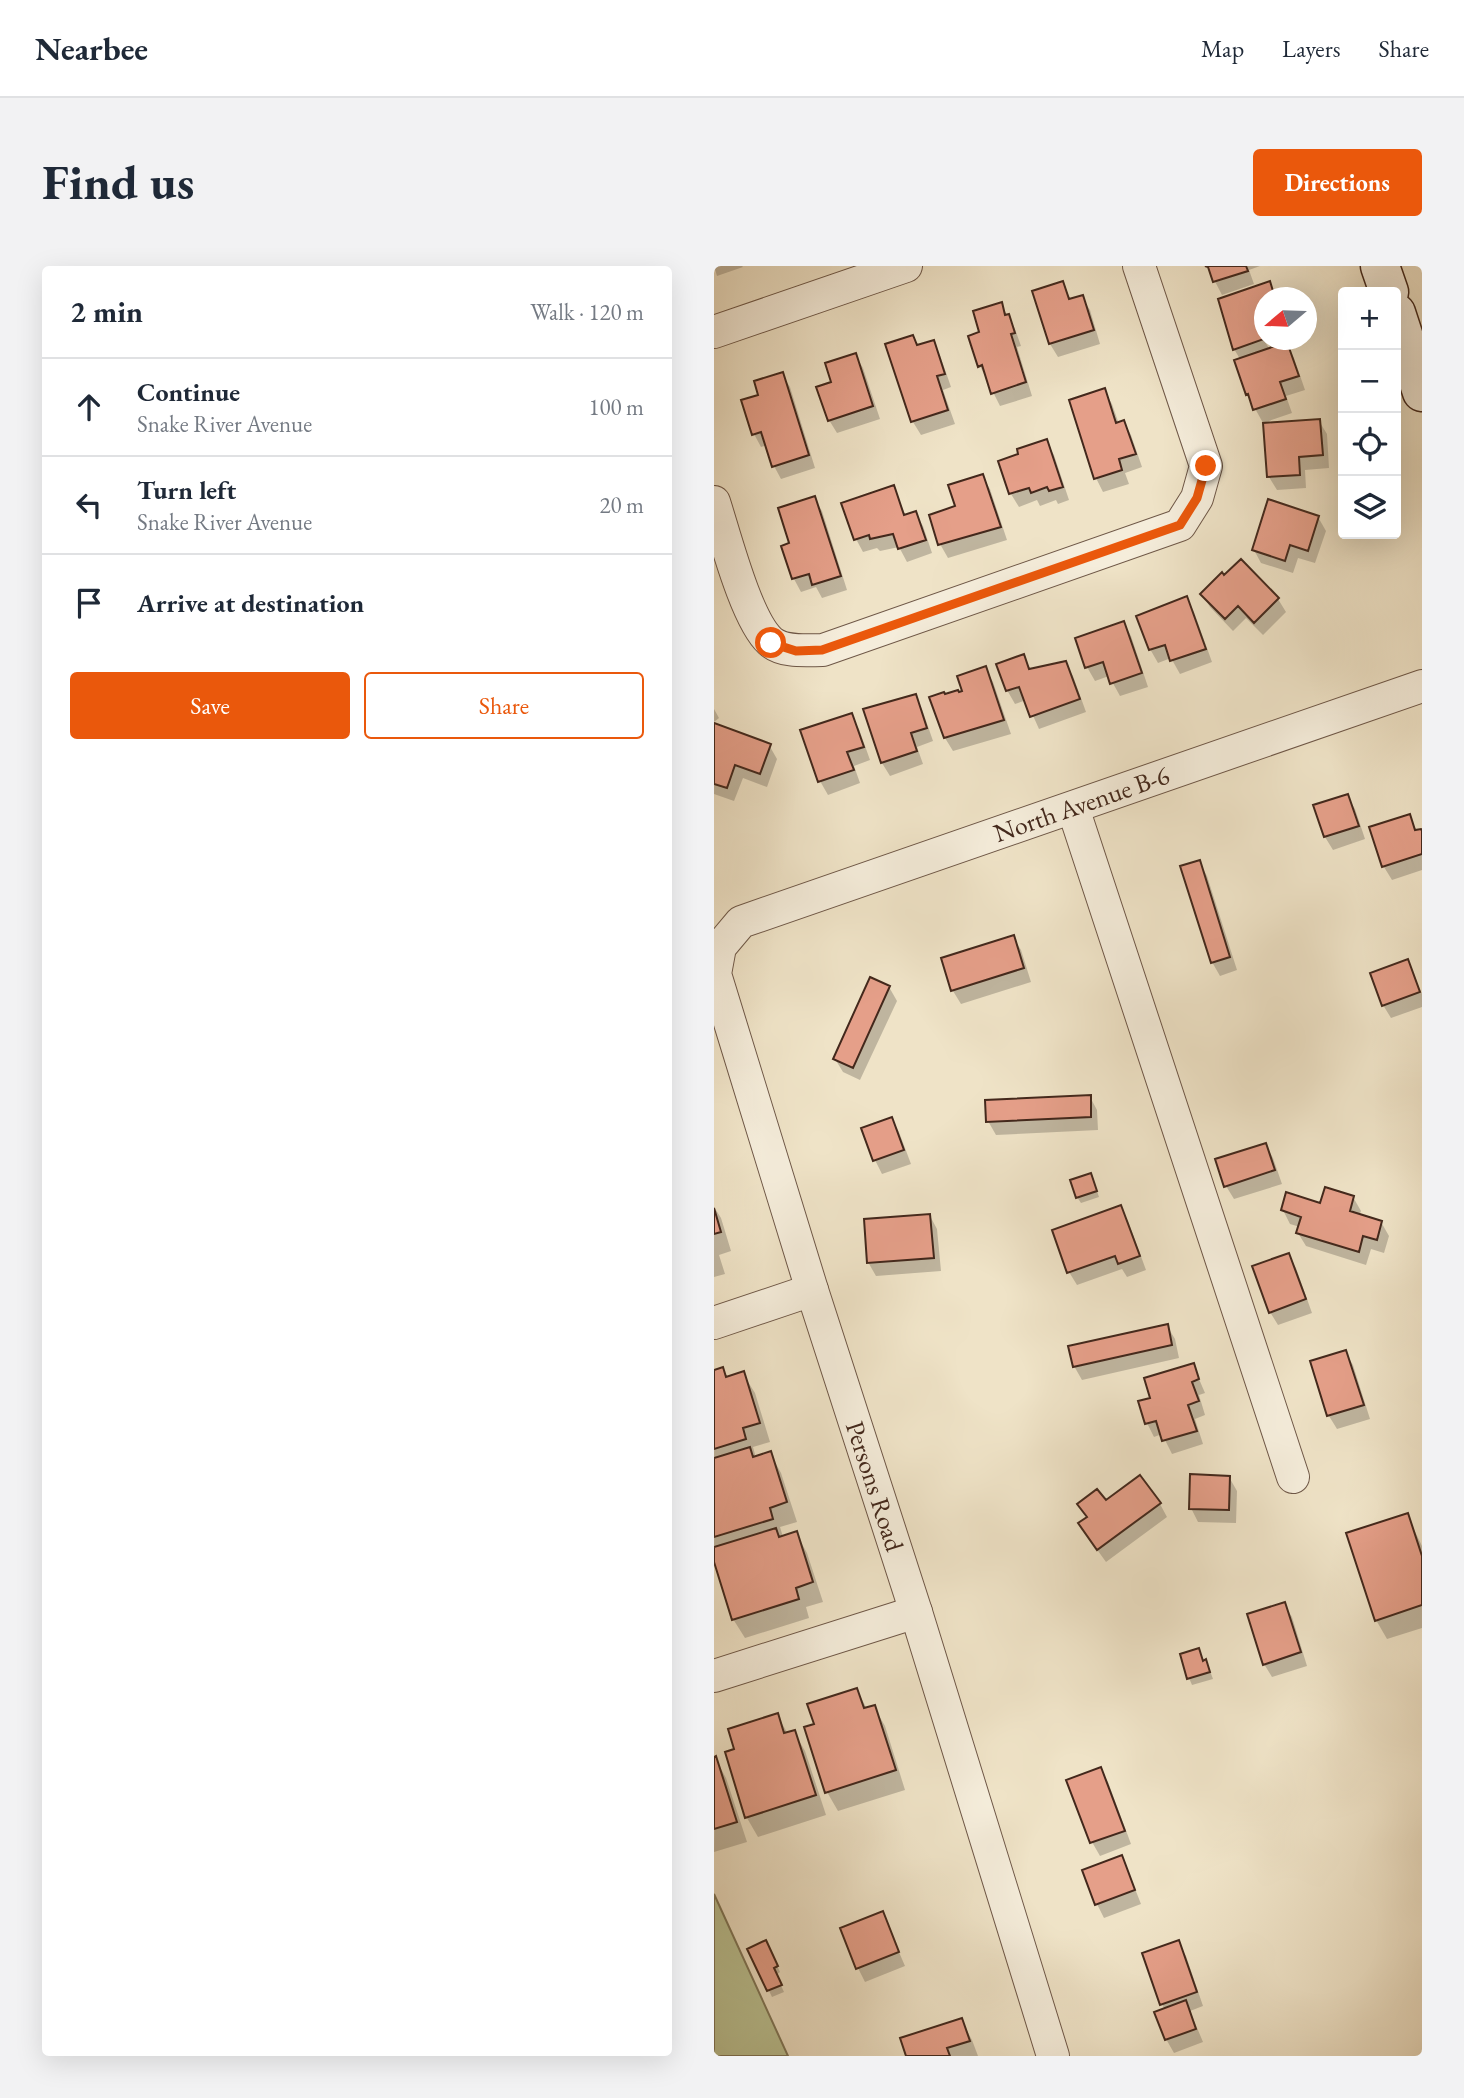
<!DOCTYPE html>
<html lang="en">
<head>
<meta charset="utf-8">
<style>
	body { margin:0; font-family:"EB Garamond",serif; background:#f2f2f3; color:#1f2937 }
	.controls { position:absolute; right:21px; top:21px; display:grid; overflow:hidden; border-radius:7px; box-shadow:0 7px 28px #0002 }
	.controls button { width:63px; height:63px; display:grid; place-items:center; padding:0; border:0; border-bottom:2px solid #e0e1e3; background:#fff; color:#1f2937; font:35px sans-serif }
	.compass { position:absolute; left:540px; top:21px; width:63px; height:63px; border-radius:50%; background:#fff; box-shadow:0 7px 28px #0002; rotate:251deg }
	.stop { position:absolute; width:21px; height:21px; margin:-16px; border:5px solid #ea580c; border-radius:50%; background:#fff }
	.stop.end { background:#ea580c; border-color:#fff; box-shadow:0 2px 7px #0008 }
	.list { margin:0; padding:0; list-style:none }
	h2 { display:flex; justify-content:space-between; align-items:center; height:91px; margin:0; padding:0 28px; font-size:30px }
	h2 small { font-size:23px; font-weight:400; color:#747a83 }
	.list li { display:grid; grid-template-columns:46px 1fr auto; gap:21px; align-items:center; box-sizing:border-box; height:98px; padding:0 28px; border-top:2px solid #e0e1e3 }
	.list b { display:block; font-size:26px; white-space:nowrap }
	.list p { margin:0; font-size:23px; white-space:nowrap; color:#747a83 }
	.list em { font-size:23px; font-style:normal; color:#747a83 }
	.actions { display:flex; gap:14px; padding:21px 28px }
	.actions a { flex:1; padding:16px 0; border:2px solid #ea580c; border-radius:7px; text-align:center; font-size:24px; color:#ea580c }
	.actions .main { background:#ea580c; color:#fff }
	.icon { flex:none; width:38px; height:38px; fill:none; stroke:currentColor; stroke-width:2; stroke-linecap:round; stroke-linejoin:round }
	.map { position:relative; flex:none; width:708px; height:1790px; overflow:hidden; border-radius:7px }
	header { display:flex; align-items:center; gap:42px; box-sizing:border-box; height:98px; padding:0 35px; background:#fff; border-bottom:2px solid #e0e1e3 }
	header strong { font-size:33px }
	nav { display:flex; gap:38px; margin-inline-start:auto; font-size:24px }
	.intro { display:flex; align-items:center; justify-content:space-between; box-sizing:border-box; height:168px; padding:0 42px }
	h1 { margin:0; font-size:49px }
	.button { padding:18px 32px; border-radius:7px; background:#ea580c; color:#fff; font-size:24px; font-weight:700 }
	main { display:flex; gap:42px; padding:0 42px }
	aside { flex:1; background:#fff; border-radius:7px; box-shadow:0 7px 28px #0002 }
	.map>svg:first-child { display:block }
	.green { fill:#bbc394; stroke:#7f7658; stroke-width:2 }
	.shadow { fill:#0003 }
	.building { fill:#e59f89; stroke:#43281c; stroke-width:2 }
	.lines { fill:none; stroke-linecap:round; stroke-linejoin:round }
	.street-casing { stroke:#6e5747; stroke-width:34 }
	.secondary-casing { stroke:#43281c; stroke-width:41 }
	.street { stroke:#f5eddb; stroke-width:32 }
	.secondary { stroke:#f5eddb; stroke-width:38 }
	.route { stroke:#ea580c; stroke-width:9 }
	.labels { text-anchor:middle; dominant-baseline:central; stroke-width:6; stroke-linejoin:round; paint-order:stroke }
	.street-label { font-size:26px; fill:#43281c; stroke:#f5eddb }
</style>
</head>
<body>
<header>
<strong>Nearbee</strong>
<nav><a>Map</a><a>Layers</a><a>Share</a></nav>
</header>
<div class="intro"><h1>Find us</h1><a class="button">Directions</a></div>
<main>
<aside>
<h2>2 min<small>Walk · 120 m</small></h2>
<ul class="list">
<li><svg class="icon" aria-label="ahead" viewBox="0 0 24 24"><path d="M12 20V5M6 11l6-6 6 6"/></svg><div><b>Continue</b><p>Snake River Avenue</p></div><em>100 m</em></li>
<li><svg class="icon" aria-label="left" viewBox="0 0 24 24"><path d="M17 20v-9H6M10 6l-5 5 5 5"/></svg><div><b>Turn left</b><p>Snake River Avenue</p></div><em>20 m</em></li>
<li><svg class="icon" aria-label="arrive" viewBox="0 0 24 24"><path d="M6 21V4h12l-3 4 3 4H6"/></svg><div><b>Arrive at destination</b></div></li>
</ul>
<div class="actions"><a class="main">Save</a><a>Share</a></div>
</aside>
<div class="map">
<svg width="708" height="1790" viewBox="0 0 708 1790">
	<rect width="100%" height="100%" fill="#efe3c7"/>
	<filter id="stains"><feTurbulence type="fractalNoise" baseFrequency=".00286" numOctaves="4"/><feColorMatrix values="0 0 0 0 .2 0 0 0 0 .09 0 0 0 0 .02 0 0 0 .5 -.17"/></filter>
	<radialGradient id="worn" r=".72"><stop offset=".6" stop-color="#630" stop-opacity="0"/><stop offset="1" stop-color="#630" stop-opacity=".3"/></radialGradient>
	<path class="green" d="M0 1628 74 1790H0Z"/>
	<path class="shadow" d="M0 0H28L29 1 3 10Z
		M493 0H546L535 4 540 18 508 29Z
		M555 17 563 32H550V74L556 84 573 78 580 92 591 124 572 130 578 147 549 157 533 128 522 95 526 93 520 83Z
		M349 18 357 34 368 31 376 44 386 78 344 91 336 78Z
		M287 38 301 63 307 80 303 81 318 130 286 140 266 100Z
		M198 71 204 81 219 76 226 89 237 121 229 124 241 158 207 169 199 156 173 79Z
		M141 89 149 102 166 153 123 167 115 154 119 117Z
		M68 108 76 121 101 202 67 213 60 200 53 179 47 181 40 168 46 130Z
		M390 124 398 138 405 158 410 156 417 169 428 201 411 207 415 218 389 226 382 212 357 135Z
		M605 155 613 168 615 202 591 204 592 222 563 224 555 211 551 159Z
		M332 175 340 189 355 234 344 238 342 234 326 240 323 234 305 241 297 228 286 196 307 189Z
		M268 210 276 223 293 274 234 292 226 278 243 241Z
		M179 221 192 250 201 247 209 260 218 287 193 296 185 281 166 285 163 282 149 286 142 273Z
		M100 232 108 245 133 324 108 332 102 321 87 326 80 313 69 281 77 278Z
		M604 251 612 265 601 297 584 292 579 307 547 297 540 284Z
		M510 312 564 333 572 346 549 369 532 352 519 365 496 341 488 328Z
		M473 332 480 346 498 396 466 408 457 392 444 397 436 383Z
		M410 357 417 370 434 421 406 430 395 410 381 415 373 401 363 373Z
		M309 390 317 404 351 397 359 410 372 446 325 463 312 434 301 438 293 424Z
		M271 402 279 416 297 468 239 485 231 472 244 428 250 426Z
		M201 430 208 443 219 475 203 481 209 498 176 510 168 497 151 445Z
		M0 443 5 452 0 456Z
		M137 449 145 463 156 494 140 500 146 517 114 529 106 515 88 465Z
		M0 459 55 479 63 493 53 521 29 512 20 535 0 528Z
		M633 530 641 543 651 573 619 584 611 571 601 540Z
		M695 550 703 566 708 568V604L678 614 670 601 658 562Z
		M485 596 493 610 523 704 506 710 498 696Z
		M299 671 307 684 317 716 247 738 239 725 229 693Z
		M693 695 708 728V741L677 752 669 739Z
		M175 721 183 735 146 814 129 806 121 793Z
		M376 831 383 844 384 864 282 869 274 855Z
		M178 853 185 866 197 898 168 908 161 894Z
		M552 879 559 892 568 918 520 933 512 920Z
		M380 916 385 931 367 937 363 931Z
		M639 931 647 945 645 950 667 956 675 970 670 987 657 983 652 999 592 980 584 967 586 961 576 958 569 944Z
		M0 941 7 952 17 985 5 989 11 1008 0 1011Z
		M406 941 414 955 432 1004 413 1011 408 1003 363 1019 355 1006Z
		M216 950 223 963 227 1005 162 1010 154 996Z
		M574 989 582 1002 598 1047 564 1059 556 1046Z
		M453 1060 461 1073 465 1092 368 1114 360 1100Z
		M631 1086 639 1099 656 1153 623 1163 615 1150 598 1097Z
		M479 1099 491 1127 485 1129 491 1149 481 1153 489 1178 458 1188 448 1168 440 1171 433 1157Z
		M8 1104 13 1113 29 1108 41 1127 56 1176 39 1181 42 1192 56 1187 67 1207 83 1256 66 1261 69 1271 82 1267 93 1287 109 1336 92 1341 95 1352 31 1372 19 1353 0 1290V1106Z
		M515 1211 523 1225 522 1257 484 1256 477 1242Z
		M391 1236 446 1238 453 1251 392 1296 374 1271V1253Z
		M693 1249 708 1280V1362L673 1373 662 1354Z
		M570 1338 578 1351 593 1400 558 1411 550 1398Z
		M484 1384 490 1396H492L495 1402 499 1413 478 1419 475 1412Z
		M143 1424 153 1443 160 1441 171 1460 191 1524 124 1545 113 1526 102 1459Z
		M63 1449 74 1468 80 1466 91 1485 112 1549 44 1571 33 1552 13 1488 22 1484Z
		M1 1492 12 1512 33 1576 0 1586Z
		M386 1503 394 1516 417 1578 386 1590 378 1576 355 1515Z
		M407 1591 414 1605 427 1638 390 1652 383 1638Z
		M168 1647 191 1700 151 1716 144 1702Z
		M464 1677 472 1690 489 1740 476 1745 489 1776 460 1787 452 1773 451 1744 448 1738Z
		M55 1682 66 1706 62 1709 70 1726 58 1731 35 1683Z
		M247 1754 258 1774 264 1790H194Z"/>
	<path class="building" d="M491 0H532L534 5 499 16 494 1Z
		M349 15 355 33 369 29 380 64 335 78 318 25Z
		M556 15 561 32H550V53L544 55 550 73 519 84 504 33Z
		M288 36 291 49 295 48 301 67 297 68 312 116 277 128 268 99 264 101 254 70 265 66 259 45Z
		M199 69 203 79 220 74 231 108 223 110 234 144 197 156 171 78Z
		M573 76 585 110 566 116 572 133 539 144 534 128 532 129 520 94Z
		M142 87 159 140 114 155 102 121 117 116 111 97Z
		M69 106 95 189 58 201 47 166 38 169 27 134 44 129 40 115Z
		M391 122 402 157 410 154 422 188 405 193 408 204 380 213 355 134Z
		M606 153 609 189 585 191 586 209 553 211 549 157Z
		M333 173 349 221 335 225 333 221 317 227 315 222 295 228 284 195 304 188 303 183Z
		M269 208 287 261 224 279 215 249 241 240 234 219Z
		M180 219 190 249 202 245 212 274 184 283 179 268 156 273 155 269 140 274 127 237Z
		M101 230 127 310 98 319 95 308 78 313 67 280 75 277 64 242Z
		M554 233 605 250 594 285 576 279 571 295 538 284Z
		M527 293 565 332 540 357 524 340 511 353 486 328 508 306 510 309Z
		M473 330 492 383 456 395 451 379 435 384 422 350Z
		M410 355 428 407 396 418 389 396 371 402 361 372Z
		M310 388 315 403 352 395 366 433 316 451 305 421 292 425 282 398Z
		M272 400 290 454 230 472 215 431 230 426 231 428 244 424 245 426 248 425 243 410Z
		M202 428 213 462 197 467 203 485 167 497 149 443Z
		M138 447 150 481 133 486 140 504 104 516 86 464Z
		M0 457 57 478 46 508 21 499 13 522 0 518Z
		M634 528 645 560 610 571 599 539Z
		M696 548 701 564 707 563 708 565V588L668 601 655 561Z
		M486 594 516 691 497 697 466 600Z
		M300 669 310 702 237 725 227 692Z
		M694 693 706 726 668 740 656 707Z
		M156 711 176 720 139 802 119 793Z
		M377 829V851L272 856 271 834Z
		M178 851 190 884 159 895 147 862Z
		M552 877 561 904 510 921 501 893Z
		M377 907 383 925 362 932 356 914Z
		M611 921 640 930 636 945 668 955 663 974 649 970 645 986 582 967 587 951 567 944 572 926 606 937Z
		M407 939 426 990 404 998 401 990 353 1007 338 964Z
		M0 942 7 966 0 968Z
		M216 948 220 992 153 997 150 953Z
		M575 987 592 1033 555 1047 538 1000Z
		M454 1058 458 1079 359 1101 354 1080Z
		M632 1084 650 1139 613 1150 596 1095Z
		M480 1097 485 1113 478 1116 485 1135 474 1139 483 1165 448 1175 442 1155 431 1158 424 1135 436 1132 430 1112Z
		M9 1101 12 1111 30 1105 46 1157 29 1162 32 1173 0 1183V1104Z
		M36 1181 39 1191 57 1185 73 1236 56 1242 59 1253 0 1271V1192Z
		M476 1208 516 1210 515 1244 475 1243Z
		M426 1209 447 1237 383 1284 364 1257 373 1251 363 1238 383 1223 392 1234Z
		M694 1247 708 1290V1339L661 1355 632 1267Z
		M62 1262 65 1271 83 1265 99 1316 82 1322 85 1333 18 1354 0 1296V1281Z
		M571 1336 587 1386 549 1399 533 1348Z
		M485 1382 489 1395 492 1393 496 1406 473 1413 466 1388Z
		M143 1422 150 1442 161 1439 182 1504 111 1527 90 1461 100 1458 93 1438Z
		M64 1447 70 1467 81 1464 102 1529 31 1552 11 1486 20 1483 14 1463Z
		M2 1490 23 1556 0 1563V1491Z
		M387 1501 411 1565 376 1577 352 1514Z
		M408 1589 421 1624 381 1639 368 1604Z
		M169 1645 185 1686 142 1703 126 1662Z
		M52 1674 64 1700 60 1702 68 1719 53 1725 33 1683Z
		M465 1674 483 1726 446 1739 428 1687Z
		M472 1734 482 1763 451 1774 440 1746Z
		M248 1752 256 1775 233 1782 236 1790H192L186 1772Z"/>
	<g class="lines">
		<defs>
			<g id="street">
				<path d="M0 66 192 0"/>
				<path d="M0 236C11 270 32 353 56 375 69 387 93 384 109 384L466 259 483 232 492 200 425 0"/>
				<path d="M359 542 579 1211"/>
				<path d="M0 1057 98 1024"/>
				<path d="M0 1410 202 1346"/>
				<path id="s1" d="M339 1790 202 1346 98 1024 1 708 6 681 27 656 708 420"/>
			</g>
			<path id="secondary" d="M666 0 675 26
				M682 47 708 126"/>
		</defs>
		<use href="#street" class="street-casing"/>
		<use href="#secondary" class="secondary-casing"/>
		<use href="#street" class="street"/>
		<use href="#secondary" class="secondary"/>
	</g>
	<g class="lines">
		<path class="route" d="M57 377 82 385 108 384 466 259 483 232 492 200"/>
	</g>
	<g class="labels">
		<g class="street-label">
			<text stroke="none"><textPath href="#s1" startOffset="1554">North Avenue B-6</textPath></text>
			<text transform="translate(161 1220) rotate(72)">Persons Road</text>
		</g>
	</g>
	<rect width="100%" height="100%" filter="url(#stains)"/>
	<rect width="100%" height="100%" fill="url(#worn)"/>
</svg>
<div class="controls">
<button>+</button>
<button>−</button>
<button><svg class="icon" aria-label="locate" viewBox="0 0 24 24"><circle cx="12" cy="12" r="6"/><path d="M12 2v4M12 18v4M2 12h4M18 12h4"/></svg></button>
<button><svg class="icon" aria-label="layers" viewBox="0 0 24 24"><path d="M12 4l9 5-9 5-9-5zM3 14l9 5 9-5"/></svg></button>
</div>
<svg class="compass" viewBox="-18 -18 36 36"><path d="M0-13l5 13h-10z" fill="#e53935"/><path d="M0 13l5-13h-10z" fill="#747a83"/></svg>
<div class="stop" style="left:57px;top:377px"></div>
<div class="stop end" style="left:492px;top:200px"></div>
</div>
</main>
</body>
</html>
